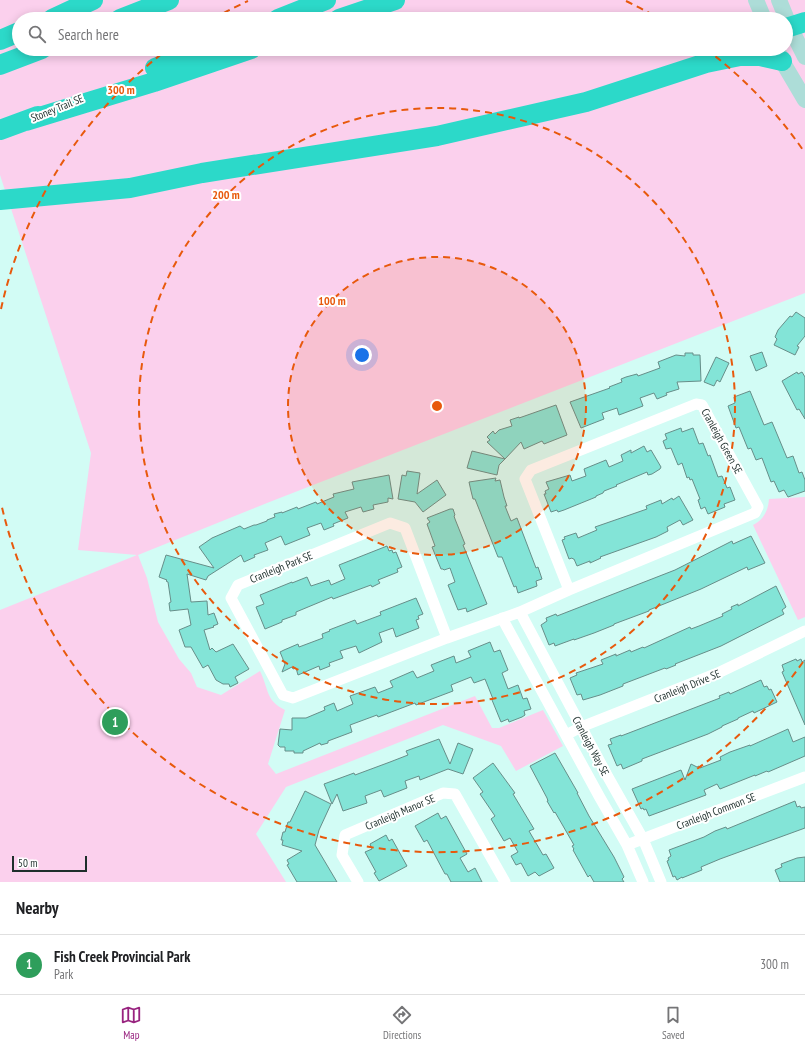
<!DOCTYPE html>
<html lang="en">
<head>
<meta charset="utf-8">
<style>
	body { margin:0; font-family:"PT Sans Narrow",sans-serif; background:#f6f6f6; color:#202124 }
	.scale { position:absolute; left:12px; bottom:10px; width:75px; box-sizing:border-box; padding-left:4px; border:2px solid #1e2f2c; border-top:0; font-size:11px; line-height:14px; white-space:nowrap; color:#1e2f2c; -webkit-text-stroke:3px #fff; paint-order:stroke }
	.you { position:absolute; left:362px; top:355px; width:14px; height:14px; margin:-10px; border:3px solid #fff; border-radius:50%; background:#1a73e8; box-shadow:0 0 0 6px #1a73e833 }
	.badge { display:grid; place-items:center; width:26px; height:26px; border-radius:50%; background:#98237f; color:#fff; font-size:13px; font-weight:700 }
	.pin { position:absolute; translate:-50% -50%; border:2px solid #fff; box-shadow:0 1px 4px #0006 }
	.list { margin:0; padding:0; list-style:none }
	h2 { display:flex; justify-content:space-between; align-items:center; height:52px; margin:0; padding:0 16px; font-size:17px }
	h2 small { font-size:13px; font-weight:400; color:#757577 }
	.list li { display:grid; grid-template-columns:26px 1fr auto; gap:12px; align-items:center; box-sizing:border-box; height:60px; padding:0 16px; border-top:1px solid #e0e0e0 }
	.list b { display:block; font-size:15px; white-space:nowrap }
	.list p { margin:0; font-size:13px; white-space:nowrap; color:#757577 }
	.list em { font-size:13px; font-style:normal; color:#757577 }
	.icon { flex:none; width:22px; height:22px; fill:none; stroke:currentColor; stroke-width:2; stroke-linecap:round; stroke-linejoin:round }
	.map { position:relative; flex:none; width:805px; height:882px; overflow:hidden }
	.search { position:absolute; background:#fff; box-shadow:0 2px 10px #0003; left:12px; right:12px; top:12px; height:44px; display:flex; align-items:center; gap:10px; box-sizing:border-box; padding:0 14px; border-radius:22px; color:#757577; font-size:15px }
	.sheet { height:112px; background:#fff }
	nav { display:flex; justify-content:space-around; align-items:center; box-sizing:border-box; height:56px; border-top:1px solid #e0e0e0; background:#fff; font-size:11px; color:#757577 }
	nav a { display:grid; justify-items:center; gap:2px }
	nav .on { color:#98237f }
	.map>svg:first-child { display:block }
	.green { fill:#fbd0ed; fill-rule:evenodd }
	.building { fill:#83e4d7; stroke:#678e89 }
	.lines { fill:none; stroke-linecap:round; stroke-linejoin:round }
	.street { stroke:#fff; stroke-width:11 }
	.secondary { stroke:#adddd8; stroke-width:16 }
	.highway { stroke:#2cd9c9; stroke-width:20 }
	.ring { fill:none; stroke:#e8590c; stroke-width:2; stroke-dasharray:7 5 }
	.labels { text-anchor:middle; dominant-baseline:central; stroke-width:4; stroke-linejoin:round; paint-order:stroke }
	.street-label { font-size:11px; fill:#1e2f2c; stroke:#fff }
	.centre { fill:#e8590c; stroke:#fff; stroke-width:2 }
	.ring-label { font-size:12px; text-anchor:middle; font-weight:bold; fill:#e8590c; stroke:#fff; stroke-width:4; stroke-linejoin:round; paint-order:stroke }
</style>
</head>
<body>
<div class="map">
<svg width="805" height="882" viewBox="0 0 805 882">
	<rect width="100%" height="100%" fill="#d2fcf5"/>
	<path class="green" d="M0 0H805V293L267 503 138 555 147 578 158 622 179 659 191 673 197 687 221 695 260 671C269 689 265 700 285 710L268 764 276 774 475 696 492 728H499L543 710 563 746 516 771 501 746 443 725 286 787 256 834 286 882H0V610L137 555 78 550 91 453 0 175ZM19 19H786V49H19Z
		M805 497V617L798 620 753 525C764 519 768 511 769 499Z"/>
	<path class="building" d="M796 312 805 318V336L797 346 799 347 795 355 774 345 777 339 775 337 778 330 790 316 792 317Z
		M762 352 767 366 756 371 750 356Z
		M685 353H693V355H700L701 381 677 382 679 389 666 393 667 395 657 399 654 393 640 398 643 406 619 415 617 408 602 413 604 419 581 428 570 402 610 388 609 387 622 382 621 379 626 377 637 374 638 376 660 368 658 362 676 355 685 356Z
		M716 357 729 363 720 382 717 380 714 386 704 382Z
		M797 372 798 374 802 372 805 377V419L799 409 797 410 782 381Z
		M750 391 764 425 772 422 787 458 793 456 799 473 802 472 805 480V491L788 497 784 490 779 492 774 481 771 482 762 458 756 460 751 448 748 449 739 427 736 428 728 406 735 403 734 397Z
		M556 405 567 435 544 444 542 441 524 449 521 442 505 459 487 442 490 440 487 437 493 431 495 434 499 430 512 426 510 420 519 417V418Z
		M681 428 682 432 693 428 699 444 703 443 708 456 710 455 718 477 722 476 727 488 730 487 735 500 724 504 725 507 708 514 705 507 701 509 698 500 700 499 692 479 690 480 689 477 687 478 682 463 678 465 671 448 666 449 663 441 667 439 665 434Z
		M644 446 647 452 651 450 661 467 660 469 652 474 648 475 647 472 616 485 617 486 604 491 603 493 596 496V497L564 510 558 512 557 510 551 512 544 494H546L545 491 549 489 546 482 570 475 572 481 586 476 584 469 606 460 609 467 623 461 621 455 631 450V453Z
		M472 451 505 459 499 465 497 475 467 468Z
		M407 471 420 473 417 494 437 480 446 495 423 512 415 502 398 499 402 475 406 476Z
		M389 475 393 499 388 498V502L373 505 374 509 363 512 361 507 345 512 348 518 333 524 334 526 324 530 321 523 307 528 310 535 285 545 281 536 265 543 268 550 254 555 255 557 244 562 241 555 208 576 206 580 187 574 191 602 207 601 208 615 214 613 218 624 213 626 214 627 204 630 210 650 212 648 216 652 233 644 249 669 235 677 238 683 230 687 229 684H223L216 680 208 665 203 668 191 647H185L179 630 191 625 188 609 170 611 169 603 171 602 168 582 166 581 167 580 159 577 166 555 214 568 199 547 212 538 240 526 244 529 254 525H256L267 521V520L275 517 274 514 282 512V513L297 507 298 509 316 502 317 504 334 497 333 494 354 489 352 482Z
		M496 478 495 481 500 480 504 497 507 506H505L511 521 517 518 536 568 538 567 542 579 536 581 537 586 518 593 516 586 514 587 502 557H498L475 499H473L471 491 469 482Z
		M679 496 693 520 683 525 680 520 667 527 668 531 656 537 600 557 601 558 590 563V561L577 566 574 559H573L572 558 569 559 562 540 565 539 564 537 576 533 578 538 597 530 595 527 647 509 646 506 661 500 662 504 672 498 673 500Z
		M450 509H453L455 515 454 516 455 519 465 544 463 545 487 604 467 612 466 608 458 610 448 585 455 582 450 568 444 570 443 569H441L432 547 435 546 427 524 430 522 427 518Z
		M751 536 765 563 748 570 747 567 701 589 649 610V611L614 624V625L594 633 574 640V639L555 646 554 643 549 645 541 625 547 621 546 618 556 614 557 616 675 570 732 541 733 544Z
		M387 546 389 551 392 550 393 553 396 552 402 567 397 569 398 572 378 580 380 583 372 587 371 585 333 599 332 597 296 612V615L282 620V622L265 629 256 607 264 604 260 595 292 582V583L307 577 311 586 329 580 331 585 345 579 339 565Z
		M776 586 786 607 782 610 784 614 721 646 675 664 676 665 666 669 665 668 623 684V686L600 695 583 700 581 694 577 695 570 678 577 675 576 673 603 664 601 660 616 654V656L630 650 631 652 643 647 644 648 690 627 691 629 699 626 723 616 722 614 732 609 731 607 738 604V606Z
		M416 598 423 614 418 616 419 619 416 620 419 628 396 637 393 628 379 633 382 642 359 653 356 646 340 651 343 658 329 663 330 666 320 670 319 666 298 675 296 668 293 669 292 667 282 672 285 664 280 652 284 650 298 644 299 647 323 638 322 634 330 631 329 630 355 620 357 624 381 615 380 612Z
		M490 642 494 652 500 650 508 670 502 673 508 689 518 685 523 699 527 698 531 709 524 711 525 715 522 717 509 722 508 719 501 722 492 700 493 699 485 679 474 683 471 677 451 685 453 691 416 705 415 703 378 717 377 715 350 725 352 732 328 741V743L321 745 320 743 303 751V753H294V751H285V747H280L278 745 280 729 292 730V718H306L325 710 324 707 334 703 337 711 353 704 350 696 375 687 378 693 393 687 390 681 413 671 417 678 434 671 431 665 454 656 456 663 471 657 468 651Z
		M796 659 797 661 801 659 802 662 805 660V725L782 672 784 671 782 665Z
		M761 680 764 687 767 686 769 690 771 689 777 702 754 713 753 711 738 718V719L722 726V727L708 734 642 759V761L623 769 621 764 617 766 608 745 612 744 610 739 621 735V736L720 698 719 696 729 692 730 694Z
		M788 729 793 742 805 737V756L768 772 767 771 755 776V775L720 789 717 784 704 790 706 795 649 816 646 809 644 810 643 808 641 809 632 789 681 770 685 780 691 764 697 767 699 766 700 768 721 760 720 757 730 752 750 745V746Z
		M439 739 450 764 458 743 473 749 463 774 448 769 420 780 419 776 405 781 407 788 384 797 381 790 365 796 367 803 343 811 337 794 332 804 324 784 354 773 355 775 390 762 408 755 406 751Z
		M555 753 578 793H577L589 816 614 857 624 877 622 879 624 882H594L590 875 588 877 573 850 574 849 572 846 574 845 555 812 554 813 547 801H548L547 798 530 766Z
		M493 763 515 793 513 794 534 829 529 831 543 855 546 854 554 868 539 876 535 872 528 876 521 863 516 865 511 856 518 852 510 838 504 841 491 819 495 816 480 794 483 792 473 778Z
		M305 791 331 804 319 830 315 845 337 882H297L287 865 289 864 287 860 302 851 282 845 283 840H281L283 832H285L288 822H290Z
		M795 801 797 807 800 806 801 808 805 807V828L720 859 701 867 702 870 682 878V877L677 880 675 876 673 877 667 861 669 860 668 858 671 856 669 850 704 837 715 831 726 827 727 829Z
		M438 813 441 819 446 816 467 854 460 858 468 872 475 868 482 882H451L447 874H445L427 840 424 842 415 826Z
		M386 835 389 841 392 839 407 866 379 881 374 873 376 872 365 852 372 849 370 844Z
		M805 857V882H780L775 870 782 867 781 864 797 858Z"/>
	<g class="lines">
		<path class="street" d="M520 612 608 777 643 839 661 882
			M502 618 599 796 627 845 643 882
			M447 638 405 528 390 523 238 585 231 598 283 695 293 698 447 638 520 612 569 590 755 513 758 507 702 405 696 404 531 470 525 479 569 590
			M566 735 581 727 720 672 805 631
			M627 845 805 777
			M358 882 342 855 345 835 443 793 455 794 505 882"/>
		<path class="secondary" d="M756 0 764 19
			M779 0 790 27 805 57
			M777 49 782 61 805 100"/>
		<path class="highway" d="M52 19 93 0
			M120 19 169 0
			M278 19 326 0
			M339 19 395 0
			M786 28 805 22
			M0 40 19 32
			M0 65 42 49
			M155 68 203 49
			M26 121 154 82 251 49
			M0 130 38 116
			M0 200 130 188 202 173 437 136 586 102 706 63 740 56H760L782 61"/>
	</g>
	<circle cx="437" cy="406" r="149" fill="#e8590c" fill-opacity=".12"/>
	<g class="ring">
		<circle cx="437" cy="406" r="149"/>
		<circle cx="437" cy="406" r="298"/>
		<path d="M803 662A447 447 0 0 1 1 503M1 309A447 447 0 0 1 168 49M213 19A447 447 0 0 1 248 1M626 1A447 447 0 0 1 660 19M706 49A447 447 0 0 1 803 150"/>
	</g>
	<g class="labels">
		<g class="street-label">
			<text transform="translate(57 108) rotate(-22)">Stoney Trail SE</text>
			<text transform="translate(722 441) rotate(61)">Cranleigh Green SE</text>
			<text transform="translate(281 567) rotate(-22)">Cranleigh Park SE</text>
			<text transform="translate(687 686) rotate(-22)">Cranleigh Drive SE</text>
			<text transform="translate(591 746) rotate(62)">Cranleigh Way SE</text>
			<text transform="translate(716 811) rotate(-21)">Cranleigh Common SE</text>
			<text transform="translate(400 812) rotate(-23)">Cranleigh Manor SE</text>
		</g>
	</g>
	<circle cx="437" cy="406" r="6" class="centre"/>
	<g class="ring-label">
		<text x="121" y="94">300 m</text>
		<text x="226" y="199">200 m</text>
		<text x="332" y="305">100 m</text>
	</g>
</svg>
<div class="scale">50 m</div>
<div class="you"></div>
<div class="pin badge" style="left:115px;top:722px;background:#2e9e5b">1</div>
<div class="search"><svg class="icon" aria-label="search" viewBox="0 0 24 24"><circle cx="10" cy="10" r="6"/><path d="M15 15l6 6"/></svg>Search here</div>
</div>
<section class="sheet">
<h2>Nearby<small></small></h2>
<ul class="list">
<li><span class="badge" style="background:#2e9e5b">1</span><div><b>Fish Creek Provincial Park</b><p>Park</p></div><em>300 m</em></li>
</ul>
</section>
<nav>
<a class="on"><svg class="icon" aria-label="map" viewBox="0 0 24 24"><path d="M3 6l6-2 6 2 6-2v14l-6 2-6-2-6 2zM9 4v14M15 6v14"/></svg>Map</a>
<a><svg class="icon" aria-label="directions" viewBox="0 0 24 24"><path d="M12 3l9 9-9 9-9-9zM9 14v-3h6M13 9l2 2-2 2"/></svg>Directions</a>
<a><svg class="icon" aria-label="saved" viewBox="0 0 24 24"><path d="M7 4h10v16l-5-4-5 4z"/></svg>Saved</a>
</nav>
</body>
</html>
